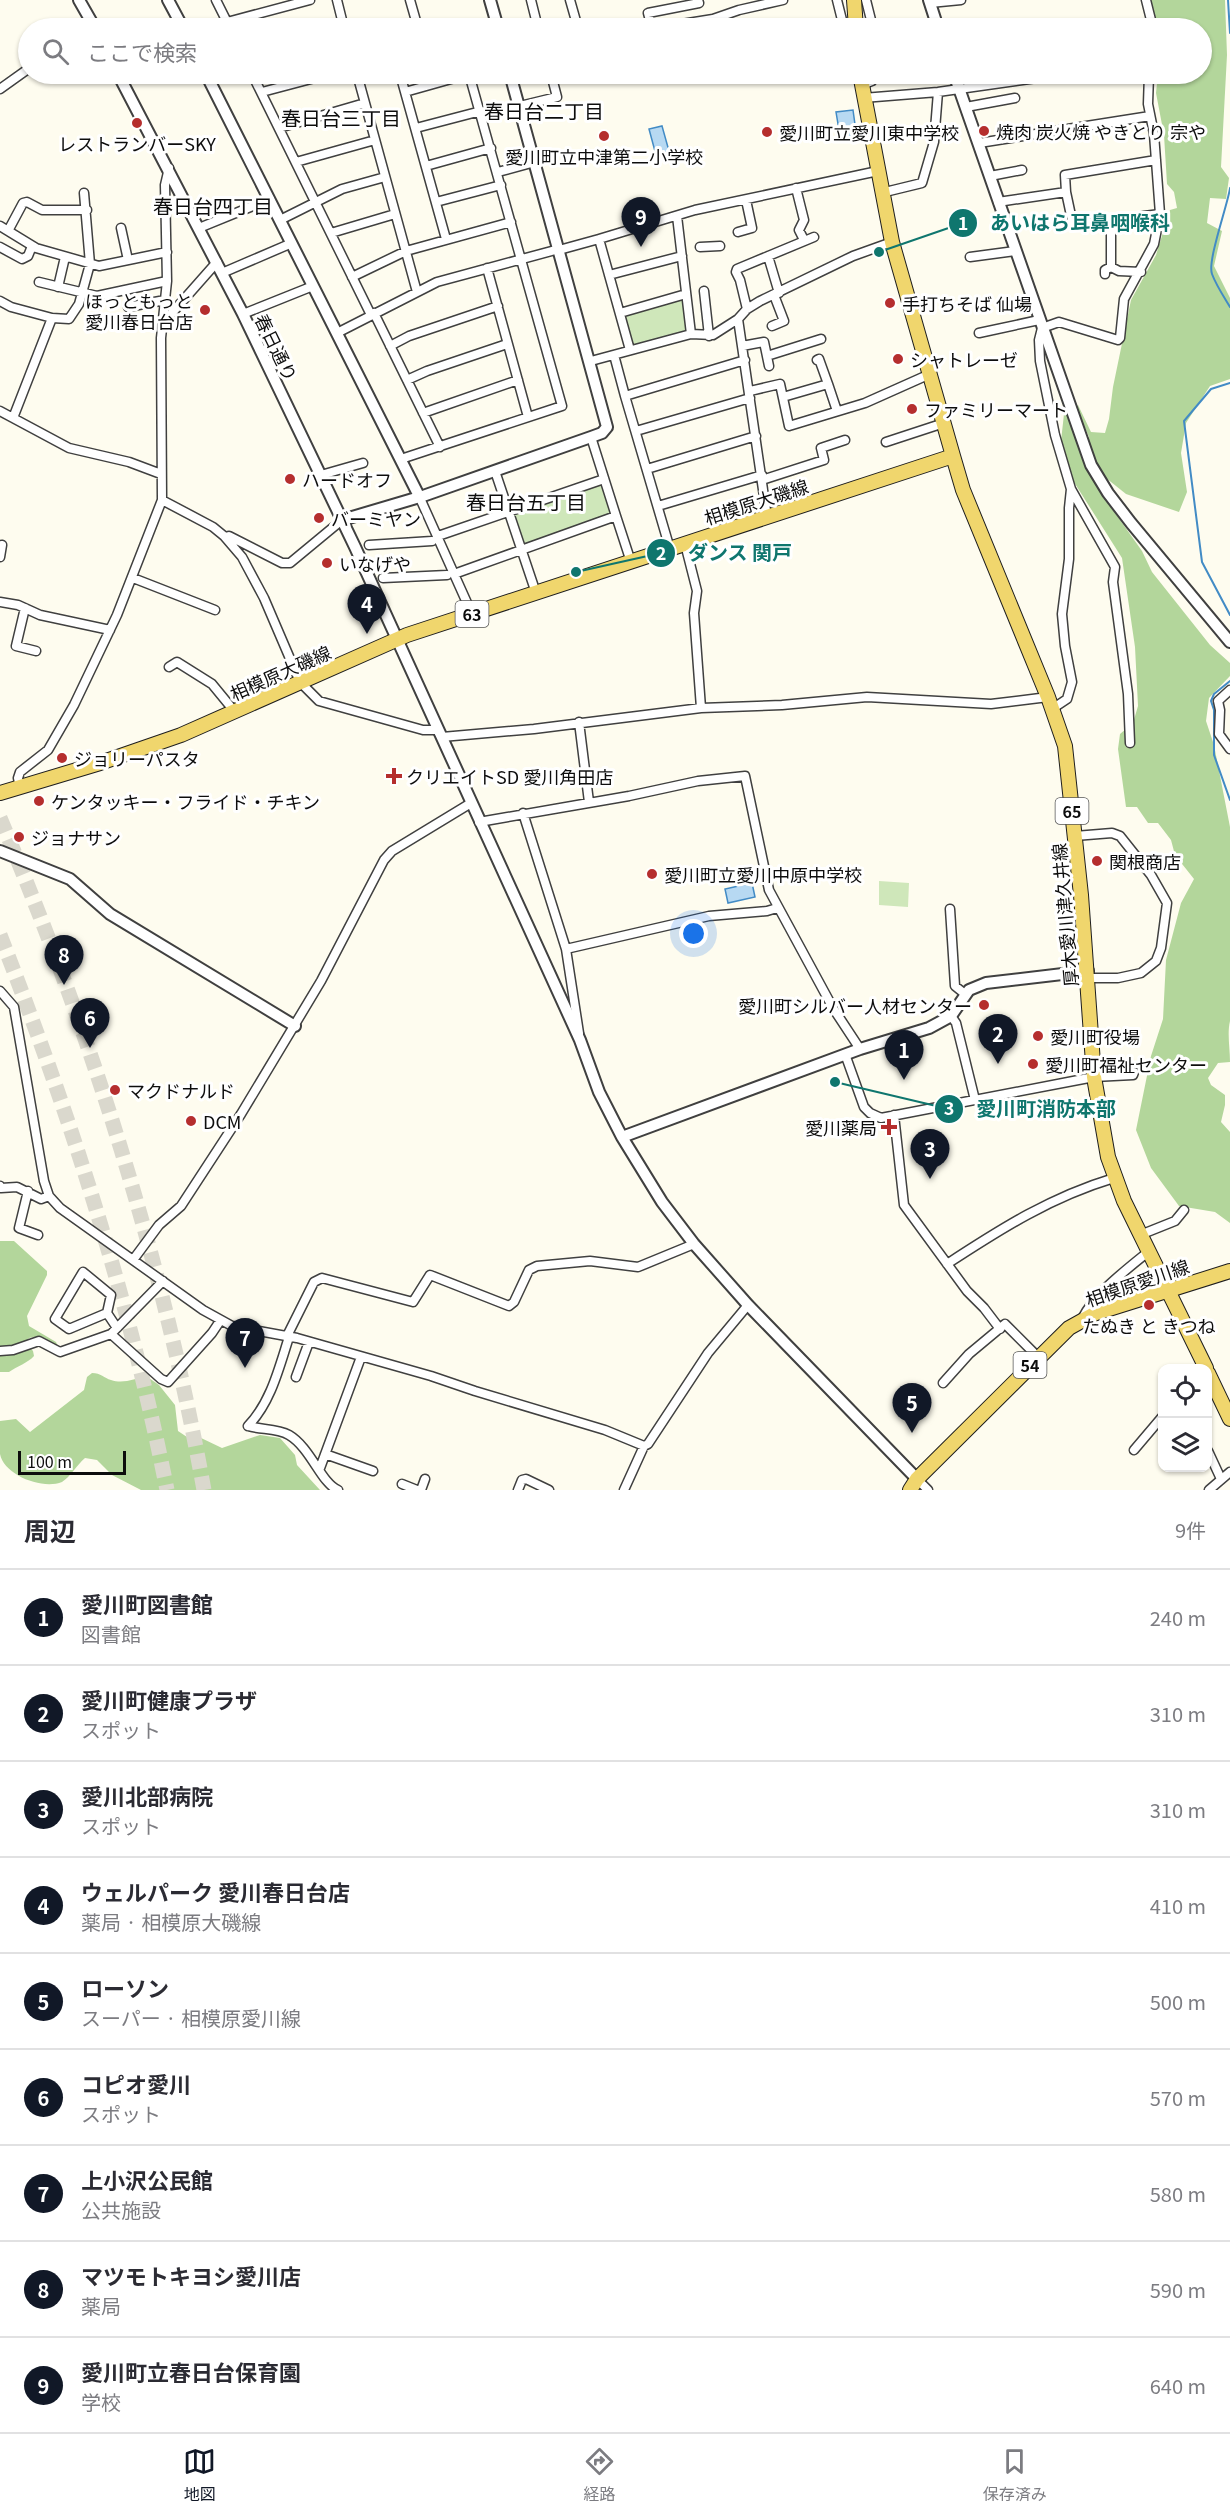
<!DOCTYPE html>
<html lang="ja">
<head>
<meta charset="utf-8">
<style>
	body { margin:0; font-family:Georgia,"Noto Sans JP",serif; background:#f2f2f3; color:#2b2b33 }
	.controls { position:absolute; right:18px; bottom:18px; display:grid; overflow:hidden; border-radius:12px; box-shadow:0 2px 4px #0004 }
	.controls button { width:54px; height:54px; display:grid; place-items:center; padding:0; border:0; border-bottom:2px solid #e1e1e2; background:#fff; color:#2b2b33; font:30px sans-serif }
	.scale { position:absolute; left:18px; bottom:15px; width:108px; box-sizing:border-box; padding-left:6px; border:3px solid #0d0d0d; border-top:0; font-size:16px; line-height:21px; white-space:nowrap; color:#0d0d0d; -webkit-text-stroke:4px #fff; paint-order:stroke }
	.you { position:absolute; left:694px; top:934px; width:21px; height:21px; margin:-15px; border:4px solid #fff; border-radius:50%; background:#1a73e8; box-shadow:0 0 0 9px #1a73e833 }
	.badge { display:grid; place-items:center; width:39px; height:39px; border-radius:50%; background:#111827; color:#fff; font-size:20px; font-weight:700 }
	.pin { position:absolute; translate:-50% -50px; filter:drop-shadow(0 2px 3px #0008) }
	.pin::after { content:''; position:absolute; top:32px; width:21px; height:18px; background:inherit; clip-path:polygon(0 0,100% 0,50% 100%) }
	.list { margin:0; padding:0; list-style:none }
	h2 { display:flex; justify-content:space-between; align-items:center; height:78px; margin:0; padding:0 24px; font-size:26px }
	h2 small { font-size:20px; font-weight:400; color:#7c7c81 }
	.list li { display:grid; grid-template-columns:39px 1fr auto; gap:18px; align-items:center; box-sizing:border-box; height:96px; padding:0 24px; border-top:2px solid #e1e1e2 }
	.list b { display:block; font-size:22px; white-space:nowrap }
	.list p { margin:0; font-size:20px; white-space:nowrap; color:#7c7c81 }
	.list em { font-size:20px; font-style:normal; color:#7c7c81 }
	.icon { flex:none; width:33px; height:33px; fill:none; stroke:currentColor; stroke-width:2; stroke-linecap:round; stroke-linejoin:round }
	.map { position:relative; flex:none; width:1230px; height:1490px; overflow:hidden }
	.search { position:absolute; background:#fff; box-shadow:0 2px 4px #0004; left:18px; right:18px; top:18px; height:66px; display:flex; align-items:center; gap:15px; box-sizing:border-box; padding:0 21px; border-radius:33px; color:#7c7c81; font-size:22px }
	.sheet { height:942px; background:#fff }
	nav { display:flex; justify-content:space-around; align-items:center; box-sizing:border-box; height:84px; border-top:2px solid #e1e1e2; background:#fff; font-size:16px; color:#7c7c81 }
	nav a { display:grid; justify-items:center; gap:3px }
	nav .on { color:#111827 }
	.map>svg:first-child { display:block }
	.green { fill:#cfe7ba }
	.forest { fill:#b3d69b }
	.water { fill:#b7d9f2; stroke:#428bc5; stroke-width:1.5 }
	.lines { fill:none; stroke-linecap:round; stroke-linejoin:round }
	.stream { stroke:#428bc5; stroke-width:2 }
	.motorway-tunnel { stroke:#dad8cd; stroke-width:15; stroke-dasharray:15 8; stroke-linecap:butt }
	.minor-casing { stroke:#404040; stroke-width:11 }
	.tertiary-casing { stroke:#404040; stroke-width:14 }
	.primary-casing { stroke:#1e1e1e; stroke-width:16 }
	.minor { stroke:#fff; stroke-width:8 }
	.tertiary { stroke:#fff; stroke-width:10 }
	.primary { stroke:#f0d66d; stroke-width:14 }
	.poi-dot { fill:#b52e2e; stroke:#fff; stroke-width:2 }
	.labels { text-anchor:middle; dominant-baseline:central; stroke-width:6; stroke-linejoin:round; paint-order:stroke }
	.shield { fill:#fff; stroke:#565656; stroke-width:1.5 }
	.shield-label { font-size:16px; font-weight:bold; fill:#0d0d0d }
	.poi-label { font-size:18px; fill:#0d0d0d; stroke:#fff; text-anchor:start }
	.street-label { font-size:18px; fill:#0d0d0d; stroke:#fff }
	.neighbourhood-label { font-size:20px; fill:#0d0d0d; stroke:#fff }
	.leader { fill:none; stroke:#0f766e; stroke-width:2 }
	.callout-dot { fill:#0f766e; stroke:#fff; stroke-width:2 }
	.mark-label { font-size:18px; text-anchor:middle; font-weight:bold; fill:#fff }
	.callout-label { font-size:20px; text-anchor:middle; font-weight:bold; fill:#0f766e; stroke:#fff; stroke-width:6; stroke-linejoin:round; paint-order:stroke }
</style>
</head>
<body>
<div class="map">
<svg width="1230" height="1490" viewBox="0 0 1230 1490">
	<rect width="100%" height="100%" fill="#fefcef"/>
	<path class="green" d="M684 299 689 332 632 347 624 315Z
		M602 483 612 514 525 547 513 513Z
		M879 881 909 883 908 907 879 905Z"/>
	<path class="forest" d="M1151 0H1225L1227 55 1221 167 1229 178 1226 199 1210 198 1207 223 1222 231 1214 266 1230 298V379L1210 386 1186 423 1181 453 1187 492 1179 512 1126 494 1106 478 1096 480 1103 496 1142 551 1152 572 1210 645 1230 663V676L1209 698 1206 721 1214 745 1230 827V1021C1227 1034 1230 1048 1230 1062L1218 1063 1208 1078 1211 1085 1225 1095V1105L1221 1122 1230 1132V1223L1215 1212 1179 1206 1151 1168 1136 1130 1151 1056 1163 1019 1166 960 1181 903 1194 879 1175 855 1171 840 1158 823H1148L1137 807H1126L1118 749 1120 734 1133 723 1138 706 1135 647 1122 558 1072 479 1061 441 1064 414 1067 412 1079 439 1089 437 1076 407 1078 405 1091 432 1105 433 1109 419 1113 387 1131 300 1156 255 1170 210 1177 208 1174 192 1167 184 1164 135 1156 93 1158 74H1202V28H1156Z
		M0 1241H14L47 1271V1275L27 1316 29 1326 56 1342 58 1346 54 1349 34 1337 29 1338 26 1343 33 1351 34 1356C28 1363 17 1366 9 1372H0Z
		M92 1373C101 1373 104 1378 111 1380 123 1384 135 1379 146 1376L159 1385 175 1405 178 1431 190 1439 199 1437 222 1448 260 1435 280 1438 295 1455 297 1465 320 1490H141L112 1475 97 1460 85 1458C77 1465 70 1477 62 1482 42 1490 4 1475 0 1454 0 1444 0 1431 0 1421L16 1419 30 1432 84 1390 87 1377Z"/>
	<path class="water" d="M853 110 857 139 841 142 836 112Z
		M662 126 669 151 656 155 649 129Z
		M752 883 755 897 728 903 725 889Z"/>
	<g class="lines">
		<path class="stream" d="M1228 0 1230 33
			M1230 188C1228 204 1207 261 1212 274 1216 285 1224 297 1230 307
			M1230 383 1211 389 1184 421 1202 562 1230 615
			M1230 681 1214 694 1211 701 1214 710V755L1230 800"/>
		<path class="motorway-tunnel" d="M0 818C92 1035 162 1258 204 1490
			M0 935C71 1117 129 1298 167 1490"/>
		<defs>
			<path id="minor" d="M216 0 230 28
				M337 0 344 28
				M410 0 418 28
				M531 0 538 28
				M570 0 578 28
				M837 0 844 28
				M866 0 873 28
				M1146 0 1153 28
				M930 3 961 0
				M227 22 310 0
				M652 28 648 13 699 3 698 0
				M657 28 713 19 739 10 783 0
				M252 74 371 315
				M357 74 417 292
				M400 74 446 239
				M552 78 567 74
				M209 80 222 74
				M862 85 872 81 877 74
				M0 89 28 69
				M262 92 330 74
				M405 92 469 74
				M863 98 938 92 1065 74
				M520 106 557 97 551 74
				M966 107 1015 98
				M279 128 365 103
				M416 128 481 111
				M979 143 1150 116
				M1156 160 1065 175 1066 192 1073 225 1160 214
				M296 162 375 140
				M426 166 491 148
				M498 172 535 162
				M990 176 1022 170
				M796 188 804 220 799 230 804 240
				M881 193 922 183 934 142 938 92
				M436 202 501 185
				M998 202 1066 192
				M280 220 342 189 385 177
				M1111 220V267
				M0 226 36 248 99 266 167 252
				M121 228 128 260
				M199 228 270 199
				M8 231 23 203 27 202 42 210H87
				M738 232 752 228 746 200
				M331 233 395 214
				M0 247 22 259 28 256 32 246
				M700 247 720 246
				M559 250 599 239
				M768 256 779 293
				M970 257 1015 251
				M487 268 528 417
				M222 273 292 243
				M1105 274V270L1111 267 1119 271 1141 272
				M609 275 682 256
				M352 277 406 251 511 222
				M39 282 97 296 167 281
				M58 287 65 257
				M704 291 709 336
				M0 301 11 307 52 318
				M128 307 165 300
				M747 309 740 280 736 272 737 269 814 237
				M374 313 440 447
				M620 313 686 294
				M243 314 313 286
				M738 319 747 309 760 301 853 256 892 242
				M164 322 217 262
				M772 326 784 321 774 295
				M337 333 437 282 559 249
				M979 333 1039 320
				M691 334 713 335 738 319 767 517
				M390 346 409 336 498 306
				M742 346 764 342 769 366
				M630 350 599 239 695 210 878 171
				M614 355 625 396
				M767 356 821 339
				M817 360 819 359 828 384
				M591 361 691 334 677 216
				M407 380 427 371 507 344
				M750 391 780 384 789 426 865 403 930 374
				M783 397 828 384 837 411
				M0 411 13 418 52 318 69 319 79 304 90 264 84 193
				M423 413 518 380
				M13 418 69 448 129 462 161 474
				M636 431 750 398
				M886 442 944 423
				M401 459 562 406 469 74H471
				M647 469 756 436
				M495 471 536 593
				M321 475 363 463
				M762 480 824 460 821 448 845 440
				M1071 489 1115 567 1113 582 1128 694 1130 743
				M419 496 472 614
				M162 500 213 527 224 536 242 557 264 598 300 682 319 701 423 730H437L442 737 534 729 701 708 694 613 697 591 685 544
				M658 506 762 475
				M616 516 631 562
				M438 536 604 479
				M226 537 229 536 282 563H290L342 520
				M369 545 432 541
				M670 549 625 396 745 360
				M0 557 2 545
				M454 574 616 516 591 437
				M133 578 215 610
				M383 578 447 575
				M0 602 18 605 40 615 110 630
				M25 608 16 646 36 651
				M169 667 177 662 212 684 235 712
				M1230 690 1218 701 1220 710 1219 734 1230 749
				M701 708 782 705 867 697 991 704 1048 697
				M1052 709 1067 699 1072 682 1065 646 1062 614 1069 559V508L1071 489 1055 435 1040 361 1039 340 1042 328 1059 322 1118 340 1120 338 1124 299 1154 244 1160 214 1154 134 1148 104 1149 74
				M579 722 589 802
				M20 788 18 778 20 772 48 750 74 705 117 615 162 500 161 338 167 281 165 185 169 168
				M523 813 566 949
				M479 822 629 796 698 781 745 776 769 890 833 1008 860 1049
				M1075 836 1112 833 1120 836 1151 875 1167 903 1161 948 1156 961 1141 973 1118 978H1088
				M950 909 955 986 965 994
				M0 991 14 1007 44 1181 49 1196 60 1208 203 1310 232 1326 297 1338 431 1376 475 1391 605 1430 644 1446 648 1444 708 1353 748 1305
				M951 1016 956 1023 975 1100
				M579 1033 566 949 709 916 767 911 777 908
				M845 1054 864 1107 870 1113 881 1118 1094 1077 1133 1075 1134 1072
				M894 1115 904 1205 967 1291 984 1308 1000 1329
				M0 1186 1 1188 17 1187 41 1199 49 1196
				M28 1191 19 1228 38 1235
				M1140 1235 1175 1221 1184 1210
				M133 1260 159 1225 181 1206 241 1114 321 981 384 860 392 851 471 803
				M947 1264C1002 1228 1051 1197 1114 1178
				M107 1313 69 1329 55 1319 83 1272 111 1295 107 1313 117 1328
				M1082 1319C1094 1294 1127 1269 1148 1252
				M111 1334 161 1379 168 1382 212 1333 220 1321
				M287 1336 314 1282 322 1278 413 1302 430 1275 509 1306 514 1302 529 1270 537 1266 590 1261 638 1267 694 1244
				M0 1351 13 1350 39 1341 60 1352 111 1334 163 1281
				M296 1377 309 1342
				M943 1383 969 1354 1005 1324 1038 1357
				M248 1426C261 1430 277 1428 289 1435 311 1448 321 1483 338 1490
				M248 1426C271 1402 279 1368 289 1337
				M1134 1450 1162 1417
				M1208 1451 1221 1479
				M325 1454 373 1471
				M320 1468 361 1357
				M917 1479 928 1490
				M402 1484 417 1490
				M421 1490 425 1479
				M518 1490 522 1480 526 1479 549 1490
				M624 1490 644 1446
				M1209 1490 1230 1472"/>
			<path id="tertiary" d="M79 0 95 28
				M168 0 183 28
				M490 0 498 28
				M929 0 938 28
				M118 74 243 314 355 547 580 1040 599 1092 622 1137 662 1202 694 1244 748 1305 917 1479
				M206 74 419 496
				M954 74 1091 465 1108 493 1131 523 1230 642
				M342 520 423 496 591 437 602 433 607 427 510 74
				M0 851 70 879 110 914 295 1026
				M622 1137 860 1049 929 1028 951 1016 969 990 986 983 1088 971"/>
			<path id="primary" d="M854 0 856 28
				M860 74 892 242 953 456 963 490 1048 697 1065 746 1081 895 1094 1077 1108 1157 1124 1201 1206 1368
				M0 793 100 763 181 735 407 635 953 456
				M1208 1373 1230 1419
				M910 1490 917 1479 1069 1328 1096 1313 1230 1271"/>
		</defs>
		<use href="#minor" class="minor-casing"/>
		<use href="#tertiary" class="tertiary-casing"/>
		<use href="#primary" class="primary-casing"/>
		<use href="#minor" class="minor"/>
		<use href="#tertiary" class="tertiary"/>
		<use href="#primary" class="primary"/>
	</g>
	<g class="poi-dot">
		<circle cx="137" cy="123" r="6"/>
		<circle cx="984" cy="131" r="6"/>
		<circle cx="767" cy="132" r="6"/>
		<circle cx="604" cy="136" r="6"/>
		<circle cx="890" cy="303" r="6"/>
		<circle cx="205" cy="310" r="6"/>
		<circle cx="898" cy="359" r="6"/>
		<circle cx="912" cy="409" r="6"/>
		<circle cx="290" cy="479" r="6"/>
		<circle cx="319" cy="518" r="6"/>
		<circle cx="327" cy="563" r="6"/>
		<circle cx="62" cy="758" r="6"/>
		<path d="M391 767h6v6h6v6h-6v6h-6v-6h-6v-6h6z"/>
		<circle cx="39" cy="801" r="6"/>
		<circle cx="19" cy="837" r="6"/>
		<circle cx="1097" cy="861" r="6"/>
		<circle cx="652" cy="874" r="6"/>
		<circle cx="984" cy="1005" r="6"/>
		<circle cx="1038" cy="1036" r="6"/>
		<circle cx="1033" cy="1064" r="6"/>
		<circle cx="115" cy="1090" r="6"/>
		<circle cx="191" cy="1121" r="6"/>
		<path d="M886 1118h6v6h6v6h-6v6h-6v-6h-6v-6h6z"/>
		<circle cx="1149" cy="1305" r="6"/>
	</g>
	<g class="labels">
		<g class="shield">
			<rect x="455.5" y="601" width="33" height="26" rx="4.5"/>
			<rect x="1055.5" y="798" width="33" height="26" rx="4.5"/>
			<rect x="1013.5" y="1352" width="33" height="26" rx="4.5"/>
		</g>
		<g class="shield-label">
			<text x="472" y="614">63</text>
			<text x="1072" y="811">65</text>
			<text x="1030" y="1365">54</text>
		</g>
		<g class="poi-label">
			<text x="996" y="131">焼肉 炭火焼 やきとり 宗や</text>
			<text x="779" y="132">愛川町立愛川東中学校</text>
			<text x="137" y="143" text-anchor="middle">レストランバーSKY</text>
			<text x="604" y="156" text-anchor="middle">愛川町立中津第二小学校</text>
			<text x="193" y="300" text-anchor="end">ほっともっと<tspan x="193" dy="21">愛川春日台店</tspan></text>
			<text x="902" y="303">手打ちそば 仙場</text>
			<text x="910" y="359">シャトレーゼ</text>
			<text x="924" y="409">ファミリーマート</text>
			<text x="302" y="479">ハードオフ</text>
			<text x="331" y="518">バーミヤン</text>
			<text x="339" y="563">いなげや</text>
			<text x="74" y="758">ジョリーパスタ</text>
			<text x="406" y="776">クリエイトSD 愛川角田店</text>
			<text x="51" y="801">ケンタッキー・フライド・チキン</text>
			<text x="31" y="837">ジョナサン</text>
			<text x="1109" y="861">関根商店</text>
			<text x="664" y="874">愛川町立愛川中原中学校</text>
			<text x="972" y="1005" text-anchor="end">愛川町シルバー人材センター</text>
			<text x="1050" y="1036">愛川町役場</text>
			<text x="1045" y="1064">愛川町福祉センター</text>
			<text x="127" y="1090">マクドナルド</text>
			<text x="203" y="1121">DCM</text>
			<text x="877" y="1127" text-anchor="end">愛川薬局</text>
			<text x="1149" y="1325" text-anchor="middle">たぬき と きつね</text>
		</g>
		<g class="street-label">
			<text transform="translate(277 347) rotate(64)">春日通り</text>
			<text transform="translate(756 501) rotate(-18)">相模原大磯線</text>
			<text transform="translate(280 672) rotate(-24)">相模原大磯線</text>
			<text transform="translate(1064 915) rotate(-95)">厚木愛川津久井線</text>
			<text transform="translate(1137 1282) rotate(-19)">相模原愛川線</text>
		</g>
		<g class="neighbourhood-label">
			<text x="544" y="110">春日台二丁目</text>
			<text x="341" y="117">春日台三丁目</text>
			<text x="213" y="205">春日台四丁目</text>
			<text x="526" y="501">春日台五丁目</text>
		</g>
	</g>
	<path class="leader" d="M879 252L963 223M576 572L661 553M835 1082L949 1109"/>
	<g class="callout-dot">
		<circle cx="879" cy="252" r="6"/>
		<circle cx="576" cy="572" r="6"/>
		<circle cx="835" cy="1082" r="6"/>
		<circle cx="963" cy="223" r="15"/>
		<circle cx="661" cy="553" r="15"/>
		<circle cx="949" cy="1109" r="15"/>
	</g>
	<g class="mark-label">
		<text x="963" y="230">1</text>
		<text x="661" y="560">2</text>
		<text x="949" y="1115">3</text>
	</g>
	<g class="callout-label">
		<text x="1080" y="230">あいはら耳鼻咽喉科</text>
		<text x="740" y="560">ダンス 関戸</text>
		<text x="1046" y="1116">愛川町消防本部</text>
	</g>
</svg>
<div class="controls">
<button><svg class="icon" aria-label="locate" viewBox="0 0 24 24"><circle cx="12" cy="12" r="6"/><path d="M12 2v4M12 18v4M2 12h4M18 12h4"/></svg></button>
<button><svg class="icon" aria-label="layers" viewBox="0 0 24 24"><path d="M12 4l9 5-9 5-9-5zM3 14l9 5 9-5"/></svg></button>
</div>
<div class="scale">100 m</div>
<div class="you"></div>
<div class="pin badge" style="left:904px;top:1080px">1</div>
<div class="pin badge" style="left:998px;top:1064px">2</div>
<div class="pin badge" style="left:930px;top:1179px">3</div>
<div class="pin badge" style="left:367px;top:634px">4</div>
<div class="pin badge" style="left:912px;top:1433px">5</div>
<div class="pin badge" style="left:90px;top:1048px">6</div>
<div class="pin badge" style="left:245px;top:1368px">7</div>
<div class="pin badge" style="left:64px;top:985px">8</div>
<div class="pin badge" style="left:641px;top:247px">9</div>
<div class="search"><svg class="icon" aria-label="search" viewBox="0 0 24 24"><circle cx="10" cy="10" r="6"/><path d="M15 15l6 6"/></svg>ここで検索</div>
</div>
<section class="sheet">
<h2>周辺<small>9件</small></h2>
<ul class="list">
<li><span class="badge">1</span><div><b>愛川町図書館</b><p>図書館</p></div><em>240 m</em></li>
<li><span class="badge">2</span><div><b>愛川町健康プラザ</b><p>スポット</p></div><em>310 m</em></li>
<li><span class="badge">3</span><div><b>愛川北部病院</b><p>スポット</p></div><em>310 m</em></li>
<li><span class="badge">4</span><div><b>ウェルパーク 愛川春日台店</b><p>薬局 · 相模原大磯線</p></div><em>410 m</em></li>
<li><span class="badge">5</span><div><b>ローソン</b><p>スーパー · 相模原愛川線</p></div><em>500 m</em></li>
<li><span class="badge">6</span><div><b>コピオ愛川</b><p>スポット</p></div><em>570 m</em></li>
<li><span class="badge">7</span><div><b>上小沢公民館</b><p>公共施設</p></div><em>580 m</em></li>
<li><span class="badge">8</span><div><b>マツモトキヨシ愛川店</b><p>薬局</p></div><em>590 m</em></li>
<li><span class="badge">9</span><div><b>愛川町立春日台保育園</b><p>学校</p></div><em>640 m</em></li>
</ul>
</section>
<nav>
<a class="on"><svg class="icon" aria-label="map" viewBox="0 0 24 24"><path d="M3 6l6-2 6 2 6-2v14l-6 2-6-2-6 2zM9 4v14M15 6v14"/></svg>地図</a>
<a><svg class="icon" aria-label="directions" viewBox="0 0 24 24"><path d="M12 3l9 9-9 9-9-9zM9 14v-3h6M13 9l2 2-2 2"/></svg>経路</a>
<a><svg class="icon" aria-label="saved" viewBox="0 0 24 24"><path d="M7 4h10v16l-5-4-5 4z"/></svg>保存済み</a>
</nav>
</body>
</html>
